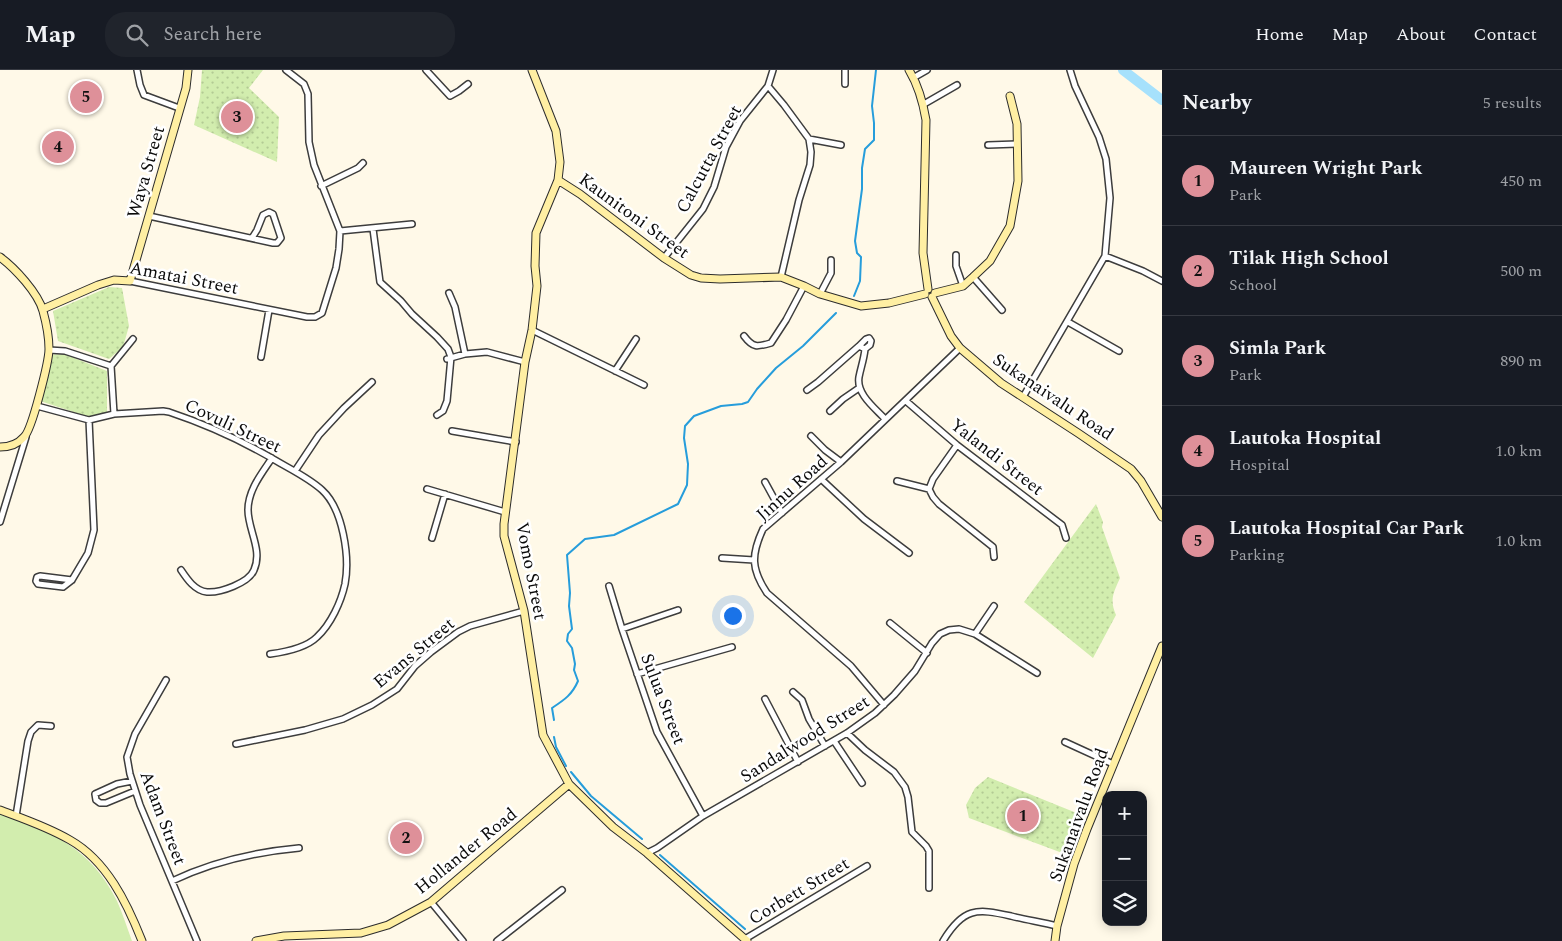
<!DOCTYPE html>
<html lang="en">
<head>
<meta charset="utf-8">
<style>
	body { margin:0; font-family:Spectral,serif; background:#20242c; color:#f1f3f6 }
	.controls { position:absolute; right:15px; bottom:15px; display:grid; overflow:hidden; border-radius:10px; box-shadow:0 2px 12px #0003 }
	.controls button { width:45px; height:45px; display:grid; place-items:center; padding:0; border:0; border-bottom:1px solid #363941; background:#171b24; color:#f1f3f6; font:25px sans-serif }
	.you { position:absolute; left:732px; top:545px; width:18px; height:18px; margin:-12px; border:4px solid #fff; border-radius:50%; background:#1a73e8; box-shadow:0 0 0 8px #1a73e833 }
	.badge { display:grid; place-items:center; width:32px; height:32px; border-radius:50%; background:#de9099; color:#111; font-size:16px; font-weight:700 }
	.pin { position:absolute; translate:-50% -50%; border:2px solid #fff; box-shadow:0 1px 5px #0006 }
	.list { margin:0; padding:0; list-style:none }
	h2 { display:flex; justify-content:space-between; align-items:center; height:65px; margin:0; padding:0 20px; font-size:21px }
	h2 small { font-size:16px; font-weight:400; color:#9ea1a6 }
	.list li { display:grid; grid-template-columns:32px 1fr auto; gap:15px; align-items:center; box-sizing:border-box; height:90px; padding:0 20px; border-top:1px solid #363941 }
	.list b { display:block; font-size:19px; white-space:nowrap }
	.list p { margin:0; font-size:16px; white-space:nowrap; color:#9ea1a6 }
	.list em { font-size:16px; font-style:normal; color:#9ea1a6 }
	.icon { flex:none; width:28px; height:28px; fill:none; stroke:currentColor; stroke-width:2; stroke-linecap:round; stroke-linejoin:round }
	.map { position:relative; flex:none; width:1162px; height:871px; overflow:hidden }
	header { display:flex; align-items:center; gap:30px; box-sizing:border-box; height:70px; padding:0 25px; background:#171b24; border-bottom:1px solid #363941 }
	header strong { font-size:24px }
	nav { display:flex; gap:28px; margin-inline-start:auto; font-size:18px }
	.search { width:350px; height:45px; background:#20242c; display:flex; align-items:center; gap:12px; box-sizing:border-box; padding:0 18px; border-radius:20px; color:#9ea1a6; font-size:19px }
	main { display:flex }
	aside { flex:1; background:#171b24 }
	.map>svg:first-child { display:block }
	.grass { fill:#d2edae }
	.park { fill:url(#park-dots) }
	.lines { fill:none; stroke-linecap:round; stroke-linejoin:round }
	.stream { stroke:#269ddb; stroke-width:2 }
	.river { stroke:#a6e1fc; stroke-width:10 }
	.street-casing { stroke:#3d3d3d; stroke-width:8 }
	.secondary-casing { stroke:#2c2c2c; stroke-width:9 }
	.street { stroke:#fff; stroke-width:5 }
	.secondary { stroke:#ffefa3; stroke-width:7 }
	.labels { text-anchor:middle; dominant-baseline:central; stroke-width:5; stroke-linejoin:round; paint-order:stroke }
	.street-label { font-size:18px; fill:#0a0a0a; stroke:#fff }
</style>
</head>
<body>
<header>
<strong>Map</strong>
<div class="search"><svg class="icon" aria-label="search" viewBox="0 0 24 24"><circle cx="10" cy="10" r="6"/><path d="M15 15l6 6"/></svg>Search here</div>
<nav><a>Home</a><a>Map</a><a>About</a><a>Contact</a></nav>
</header>
<main>
<div class="map">
<svg width="1162" height="871" viewBox="0 0 1162 871">
	<defs>
		<pattern id="park-dots" width="8" height="8" patternUnits="userSpaceOnUse" patternTransform="scale(1.25)"><rect width="8" height="8" fill="#d2edae"/><path d="M2 2h.1M6 6h.1" fill="none" stroke="#b3ca94" stroke-width="1.8" stroke-linecap="round"/></pattern>
	</defs>
	<rect width="100%" height="100%" fill="#fff9e8"/>
	<path class="grass" d="M0 743C53 763 90 777 117 831 123 844 127 858 132 871H0Z"/>
	<path class="park" d="M202 0H263L249 18 279 47 277 92 194 55 200 27Z
		M109 217 122 218 129 256 123 277 109 289 58 271 53 241Z
		M64 284 107 301V343L89 347 34 329 48 285Z
		M1096 434 1103 452 1102 457 1120 508C1114 522 1109 529 1116 545L1093 588 1024 532Z
		M988 707 1079 744 1065 784 969 748 966 735 975 718Z"/>
	<g class="lines">
		<path class="stream" d="M854 226 860 211 861 187 857 183 855 171 862 119V98L865 79 874 70V53L872 36 876 0
			M554 650 552 638C564 630 572 625 578 611L574 600 575 594 572 578 567 571 568 564 572 559 569 536 570 523 567 485 585 469 614 465 678 434 687 415 688 394 684 368 685 356 694 346 721 336 742 334 748 332 757 319 776 298 803 276 836 243
			M554 667 556 677 566 696
			M571 702 591 726 642 769
			M660 785 745 859"/>
		<path class="river" d="M1123 0 1162 30"/>
		<defs>
			<path id="street" d="M137 0 140 15 144 25 179 38
				M426 0 450 26 459 21 468 14
				M913 8 927 0
				M845 14V0
				M768 16 784 35 809 69 811 82 810 95 799 130 781 207
				M924 34 957 15
				M809 69 841 75
				M988 75 1017 74
				M321 116 358 98 363 93
				M149 146 273 173H277L281 168 273 144 269 142 263 145 257 160 252 168
				M373 159 380 212 401 231 412 244 437 267 448 279 451 287 447 331 443 341 437 345
				M340 161 412 154
				M956 185V196L963 216
				M1105 186 1143 201 1162 211
				M664 188 703 139 714 117 726 77 740 51 768 16 773 0
				M973 207 1002 240
				M130 211 307 247H315L322 243 336 198 339 179 340 161 314 95 309 72 308 24 304 14 286 0
				M449 223 455 237 465 284
				M820 224 831 203V190
				M1068 252 1119 281
				M532 260 644 315
				M744 266C753 278 757 277 771 273L786 250 804 216
				M859 276 866 269 869 268 871 271 870 275 865 279
				M49 280 65 281 111 296
				M261 287 269 240
				M447 289 465 284 487 282 525 292
				M111 296 114 344
				M111 296 133 269
				M615 301 636 269
				M807 320 818 312 859 276 865 279C864 289 861 297 859 307 856 324 875 338 885 349
				M1023 327 1105 186 1110 128 1106 89 1099 67 1075 16 1070 0
				M906 331 957 375 1062 455 1066 468
				M37 336 89 350 114 344 163 341 169 342C208 355 245 372 280 393 294 401 310 409 322 420 343 439 350 487 345 514 341 532 331 554 317 567 306 578 285 582 270 584
				M830 341 843 329 859 318
				M452 361 516 372
				M811 366 825 380 841 392
				M957 375 933 409 929 419 933 427 939 434 993 477 994 487
				M295 401 319 365 344 338 372 312
				M821 409 864 449 909 483
				M897 411 929 419
				M765 412 782 443
				M427 419 505 442
				M0 452 26 367
				M432 468 445 424
				M722 488 754 490
				M181 500C187 509 195 521 207 522 220 523 249 513 254 500 263 480 248 460 248 440 248 420 262 403 272 388
				M72 510 40 506 37 507 36 511 38 514 63 517 72 510 88 483 94 460 89 350
				M609 516 622 559 657 662 703 746
				M890 553 927 583
				M622 559 678 540
				M975 564 994 536
				M637 604 732 577
				M166 610 135 664 127 687 130 704 140 735 197 871
				M793 622 802 630 809 649 825 676
				M765 629 798 692
				M884 635 851 596 767 523C751 499 751 485 763 459L841 392 960 278
				M847 663 865 680 894 702 905 717 908 727 912 762 926 776 929 781V818
				M834 671 862 713
				M1065 672 1113 694
				M236 674 305 660 343 649 372 635 397 619 415 596 431 582 458 562 470 556 524 541
				M132 711 117 714 95 724 96 730 100 733H106L135 721
				M16 746 28 671 31 662 38 655 51 656
				M647 783 657 778 703 746 847 663 875 643 894 625 915 601 932 573 940 564 949 560 959 559 975 564 1037 603
				M172 811C212 792 255 782 299 778
				M431 832 463 871
				M745 869 867 796
				M497 871 562 820
				M943 871C963 838 976 838 1011 846 1026 850 1042 852 1057 856"/>
			<path id="secondary" d="M532 0 556 61 560 92 558 110 536 163 535 196 537 216 532 260 525 292 504 454V466L524 541 543 665 569 714 613 757 647 783 747 871
				M909 0C918 15 923 32 926 50L923 183 928 219
				M558 110 580 124 664 188 691 205 701 208 720 209 781 207 804 216 820 224 861 236 889 233 925 224
				M0 187C15 198 38 223 43 241 46 252 49 267 49 279 49 291 32 360 24 367 18 374 9 377 0 377
				M935 223 963 216 973 207 990 191 1010 156 1018 111 1017 54 1010 26
				M932 227 951 266 960 278 1001 313 1078 363 1131 399 1141 411 1162 447
				M43 239 98 215 114 210 130 211 186 18 188 0
				M0 740C24 749 48 757 70 770 107 791 127 833 142 871
				M256 871 284 866 361 863 388 855 431 832 569 714
				M1055 871 1057 856 1074 794 1087 759 1162 576"/>
		</defs>
		<use href="#street" class="street-casing"/>
		<use href="#secondary" class="secondary-casing"/>
		<use href="#street" class="street"/>
		<use href="#secondary" class="secondary"/>
	</g>
	<g class="labels">
		<g class="street-label">
			<text transform="translate(709 89) rotate(-62)">Calcutta Street</text>
			<text transform="translate(146 102) rotate(-74)">Waya Street</text>
			<text transform="translate(634 146) rotate(36)">Kaunitoni Street</text>
			<text transform="translate(184 208) rotate(11)">Amatai Street</text>
			<text transform="translate(1053 327) rotate(34)">Sukanaivalu Road</text>
			<text transform="translate(233 356) rotate(25)">Covuli Street</text>
			<text transform="translate(997 387) rotate(38)">Yalandi Street</text>
			<text transform="translate(792 418) rotate(-42)">Jinnu Road</text>
			<text transform="translate(531 501) rotate(79)">Vomo Street</text>
			<text transform="translate(414 583) rotate(-40)">Evans Street</text>
			<text transform="translate(663 629) rotate(69)">Sulua Street</text>
			<text transform="translate(805 669) rotate(-32)">Sandalwood Street</text>
			<text transform="translate(1079 745) rotate(-70)">Sukanaivalu Road</text>
			<text transform="translate(163 748) rotate(69)">Adam Street</text>
			<text transform="translate(466 781) rotate(-39)">Hollander Road</text>
			<text transform="translate(799 821) rotate(-31)">Corbett Street</text>
		</g>
	</g>
</svg>
<div class="controls">
<button>+</button>
<button>−</button>
<button><svg class="icon" aria-label="layers" viewBox="0 0 24 24"><path d="M12 4l9 5-9 5-9-5zM3 14l9 5 9-5"/></svg></button>
</div>
<div class="you"></div>
<div class="pin badge" style="left:1023px;top:746px">1</div>
<div class="pin badge" style="left:406px;top:768px">2</div>
<div class="pin badge" style="left:237px;top:47px">3</div>
<div class="pin badge" style="left:58px;top:77px">4</div>
<div class="pin badge" style="left:86px;top:27px">5</div>
</div>
<aside>
<h2>Nearby<small>5 results</small></h2>
<ul class="list">
<li><span class="badge">1</span><div><b>Maureen Wright Park</b><p>Park</p></div><em>450 m</em></li>
<li><span class="badge">2</span><div><b>Tilak High School</b><p>School</p></div><em>500 m</em></li>
<li><span class="badge">3</span><div><b>Simla Park</b><p>Park</p></div><em>890 m</em></li>
<li><span class="badge">4</span><div><b>Lautoka Hospital</b><p>Hospital</p></div><em>1.0 km</em></li>
<li><span class="badge">5</span><div><b>Lautoka Hospital Car Park</b><p>Parking</p></div><em>1.0 km</em></li>
</ul>
</aside>
</main>
</body>
</html>
